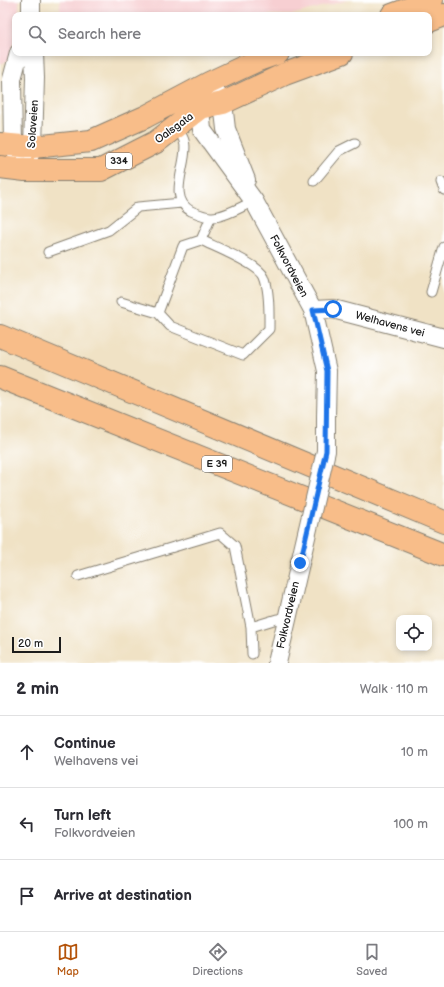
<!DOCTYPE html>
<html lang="en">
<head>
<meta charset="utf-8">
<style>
	body { margin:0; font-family:"Balsamiq Sans",sans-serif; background:#f2f2f3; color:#2b2b33 }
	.controls { position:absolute; right:12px; bottom:12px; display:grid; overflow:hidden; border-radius:8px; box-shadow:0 2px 6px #0003 }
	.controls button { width:36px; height:36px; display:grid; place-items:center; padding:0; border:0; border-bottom:1px solid #e1e1e2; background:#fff; color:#2b2b33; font:20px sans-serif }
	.scale { position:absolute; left:12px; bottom:10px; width:49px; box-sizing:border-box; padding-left:4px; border:2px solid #1c1c1c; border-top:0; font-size:11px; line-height:14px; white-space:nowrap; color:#1c1c1c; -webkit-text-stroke:3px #fff; paint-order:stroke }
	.stop { position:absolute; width:12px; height:12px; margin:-9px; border:3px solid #1a73e8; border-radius:50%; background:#fff }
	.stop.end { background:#1a73e8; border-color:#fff; box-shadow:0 1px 4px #0008 }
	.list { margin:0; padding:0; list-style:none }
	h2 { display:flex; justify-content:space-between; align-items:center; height:52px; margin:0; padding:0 16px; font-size:17px }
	h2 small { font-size:13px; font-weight:400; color:#7c7c81 }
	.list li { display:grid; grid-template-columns:26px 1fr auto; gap:12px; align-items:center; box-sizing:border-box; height:72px; padding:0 16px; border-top:1px solid #e1e1e2 }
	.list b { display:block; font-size:15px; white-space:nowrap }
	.list p { margin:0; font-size:13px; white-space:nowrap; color:#7c7c81 }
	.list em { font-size:13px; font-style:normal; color:#7c7c81 }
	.icon { flex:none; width:22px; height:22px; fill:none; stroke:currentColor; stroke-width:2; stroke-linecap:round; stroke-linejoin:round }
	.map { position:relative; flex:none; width:444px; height:663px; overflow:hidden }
	.search { position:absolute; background:#fff; box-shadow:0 2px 6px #0003; left:12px; right:12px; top:12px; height:44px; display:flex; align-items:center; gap:10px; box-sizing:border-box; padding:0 14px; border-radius:8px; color:#7c7c81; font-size:15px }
	.sheet { height:268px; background:#fff }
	nav { display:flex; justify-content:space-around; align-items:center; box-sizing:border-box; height:56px; border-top:1px solid #e1e1e2; background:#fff; font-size:11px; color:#7c7c81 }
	nav a { display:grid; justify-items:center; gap:2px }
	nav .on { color:#b45309 }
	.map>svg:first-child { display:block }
	.built { fill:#f7cfd2 }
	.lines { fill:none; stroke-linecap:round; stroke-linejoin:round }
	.service-casing { stroke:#867f70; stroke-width:11 }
	.minor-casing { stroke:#867f70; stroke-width:20 }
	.primary-casing { stroke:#867f70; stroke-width:24 }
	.motorway-casing { stroke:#867f70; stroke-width:24 }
	.service { stroke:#fff; stroke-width:9 }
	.minor { stroke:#fff; stroke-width:18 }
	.primary { stroke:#f8bd89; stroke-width:22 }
	.motorway { stroke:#f8bd89; stroke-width:22 }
	.minor-bridge-casing { stroke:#867f70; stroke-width:20; stroke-linecap:butt }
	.minor-bridge { stroke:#fff; stroke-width:18 }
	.route { stroke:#1a73e8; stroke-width:5 }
	.labels { text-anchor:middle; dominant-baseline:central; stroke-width:3.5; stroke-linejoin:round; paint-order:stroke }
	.shield { fill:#fff; stroke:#606060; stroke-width:1 }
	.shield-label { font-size:10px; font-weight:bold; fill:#1c1c1c }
	.street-label { font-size:11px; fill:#1c1c1c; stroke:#fff }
</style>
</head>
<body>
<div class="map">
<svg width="444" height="663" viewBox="0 0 444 663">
	<rect width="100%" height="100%" fill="#fff"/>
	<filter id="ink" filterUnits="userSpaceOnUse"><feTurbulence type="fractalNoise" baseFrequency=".025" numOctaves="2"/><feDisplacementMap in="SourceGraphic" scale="8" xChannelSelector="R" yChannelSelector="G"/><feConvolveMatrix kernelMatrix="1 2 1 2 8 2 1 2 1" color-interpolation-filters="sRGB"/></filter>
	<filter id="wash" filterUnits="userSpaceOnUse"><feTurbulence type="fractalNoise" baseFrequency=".012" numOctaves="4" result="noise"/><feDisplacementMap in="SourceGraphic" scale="16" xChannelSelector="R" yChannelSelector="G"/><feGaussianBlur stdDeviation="0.9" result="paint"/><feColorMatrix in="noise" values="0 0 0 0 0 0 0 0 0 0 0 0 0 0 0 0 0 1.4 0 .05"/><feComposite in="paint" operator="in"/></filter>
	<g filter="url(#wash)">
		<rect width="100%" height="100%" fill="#f0e2c5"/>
		<path class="built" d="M0 0H19V15H15V34L10 60 0 64Z
			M60 0H348L291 15H60Z"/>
	</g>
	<g filter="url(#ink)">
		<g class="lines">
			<defs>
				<path id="service" d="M173 129C205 142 159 194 191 211 196 213 205 217 211 217 223 218 243 206 254 201
					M314 181 339 151 355 143
					M441 182 444 190
					M201 240C215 247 259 264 264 277 270 291 269 315 269 329L243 355 170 326 158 313 183 246Z
					M201 240 211 217
					M48 252 109 230 138 207 182 203
					M431 292 444 247
					M121 302 158 313
					M78 576 220 533 235 546 251 627 252 654
					M251 627 277 619 288 621"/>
				<path id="minor" d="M31 15V0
					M19 53 12 79 13 146 25 170
					M209 83 223 103 226 129 246 180
					M203 98 200 108 202 130 254 201 313 310 327 371 326 417
					M28 159 33 147 35 78 34 53
					M313 310 333 309 444 338
					M277 663 300 563"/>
				<path id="primary" d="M392 15 432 0
					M429 21 444 15
					M0 144 33 147 91 141 145 117 209 83 258 60 278 53
					M0 167 25 170H101L156 142 200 108 223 103 285 74 342 53"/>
				<path id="motorway" d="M0 336 444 522
					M0 377 444 555"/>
			</defs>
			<use href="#service" class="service-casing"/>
			<use href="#minor" class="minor-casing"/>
			<use href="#primary" class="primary-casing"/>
			<use href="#motorway" class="motorway-casing"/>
			<use href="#service" class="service"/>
			<use href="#minor" class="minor"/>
			<use href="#primary" class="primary"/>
			<use href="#motorway" class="motorway"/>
			<defs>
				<path id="minor-bridge" d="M300 563 326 451V417"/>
			</defs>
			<use href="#minor-bridge" class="minor-bridge-casing"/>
			<use href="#minor-bridge" class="minor-bridge"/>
		</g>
	</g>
	<g class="lines" filter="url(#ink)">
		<path class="route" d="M300 563 326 451 327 371 313 310 333 309"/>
	</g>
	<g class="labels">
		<g class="shield">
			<rect x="106" y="153" width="26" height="16" rx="3"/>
			<rect x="202" y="456" width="30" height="16" rx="3"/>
		</g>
		<g class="shield-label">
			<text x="119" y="161">334</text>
			<text x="217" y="464">E 39</text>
		</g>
		<g class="street-label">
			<text transform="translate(33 124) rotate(-86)">Solaveien</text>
			<text transform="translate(174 128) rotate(-36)">Oalsgata</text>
			<text transform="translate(289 266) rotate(62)">Folkvordveien</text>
			<text transform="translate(390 324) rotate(15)">Welhavens vei</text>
			<text transform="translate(288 615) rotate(-77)">Folkvordveien</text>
		</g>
	</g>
</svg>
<div class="controls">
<button><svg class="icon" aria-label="locate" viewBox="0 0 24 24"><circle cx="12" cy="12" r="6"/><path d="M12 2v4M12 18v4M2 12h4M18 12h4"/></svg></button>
</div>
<div class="scale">20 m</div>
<div class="stop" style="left:333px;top:309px"></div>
<div class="stop end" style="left:300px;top:563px"></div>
<div class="search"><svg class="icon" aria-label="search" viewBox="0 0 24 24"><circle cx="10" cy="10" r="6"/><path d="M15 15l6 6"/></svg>Search here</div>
</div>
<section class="sheet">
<h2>2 min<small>Walk · 110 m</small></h2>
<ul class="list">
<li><svg class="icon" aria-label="ahead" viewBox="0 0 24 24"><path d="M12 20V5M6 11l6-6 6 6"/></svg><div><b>Continue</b><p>Welhavens vei</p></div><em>10 m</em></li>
<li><svg class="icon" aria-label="left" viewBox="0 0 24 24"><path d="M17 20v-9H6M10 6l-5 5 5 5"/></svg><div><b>Turn left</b><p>Folkvordveien</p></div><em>100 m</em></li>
<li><svg class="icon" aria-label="arrive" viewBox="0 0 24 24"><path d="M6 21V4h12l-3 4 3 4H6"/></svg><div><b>Arrive at destination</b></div></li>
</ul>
</section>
<nav>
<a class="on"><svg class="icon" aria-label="map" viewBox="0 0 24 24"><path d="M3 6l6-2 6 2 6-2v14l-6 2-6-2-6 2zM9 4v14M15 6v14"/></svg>Map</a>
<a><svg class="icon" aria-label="directions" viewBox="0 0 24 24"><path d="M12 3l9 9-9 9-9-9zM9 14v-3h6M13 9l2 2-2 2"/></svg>Directions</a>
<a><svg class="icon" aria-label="saved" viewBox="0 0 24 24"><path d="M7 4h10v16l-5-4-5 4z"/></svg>Saved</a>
</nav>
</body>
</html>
